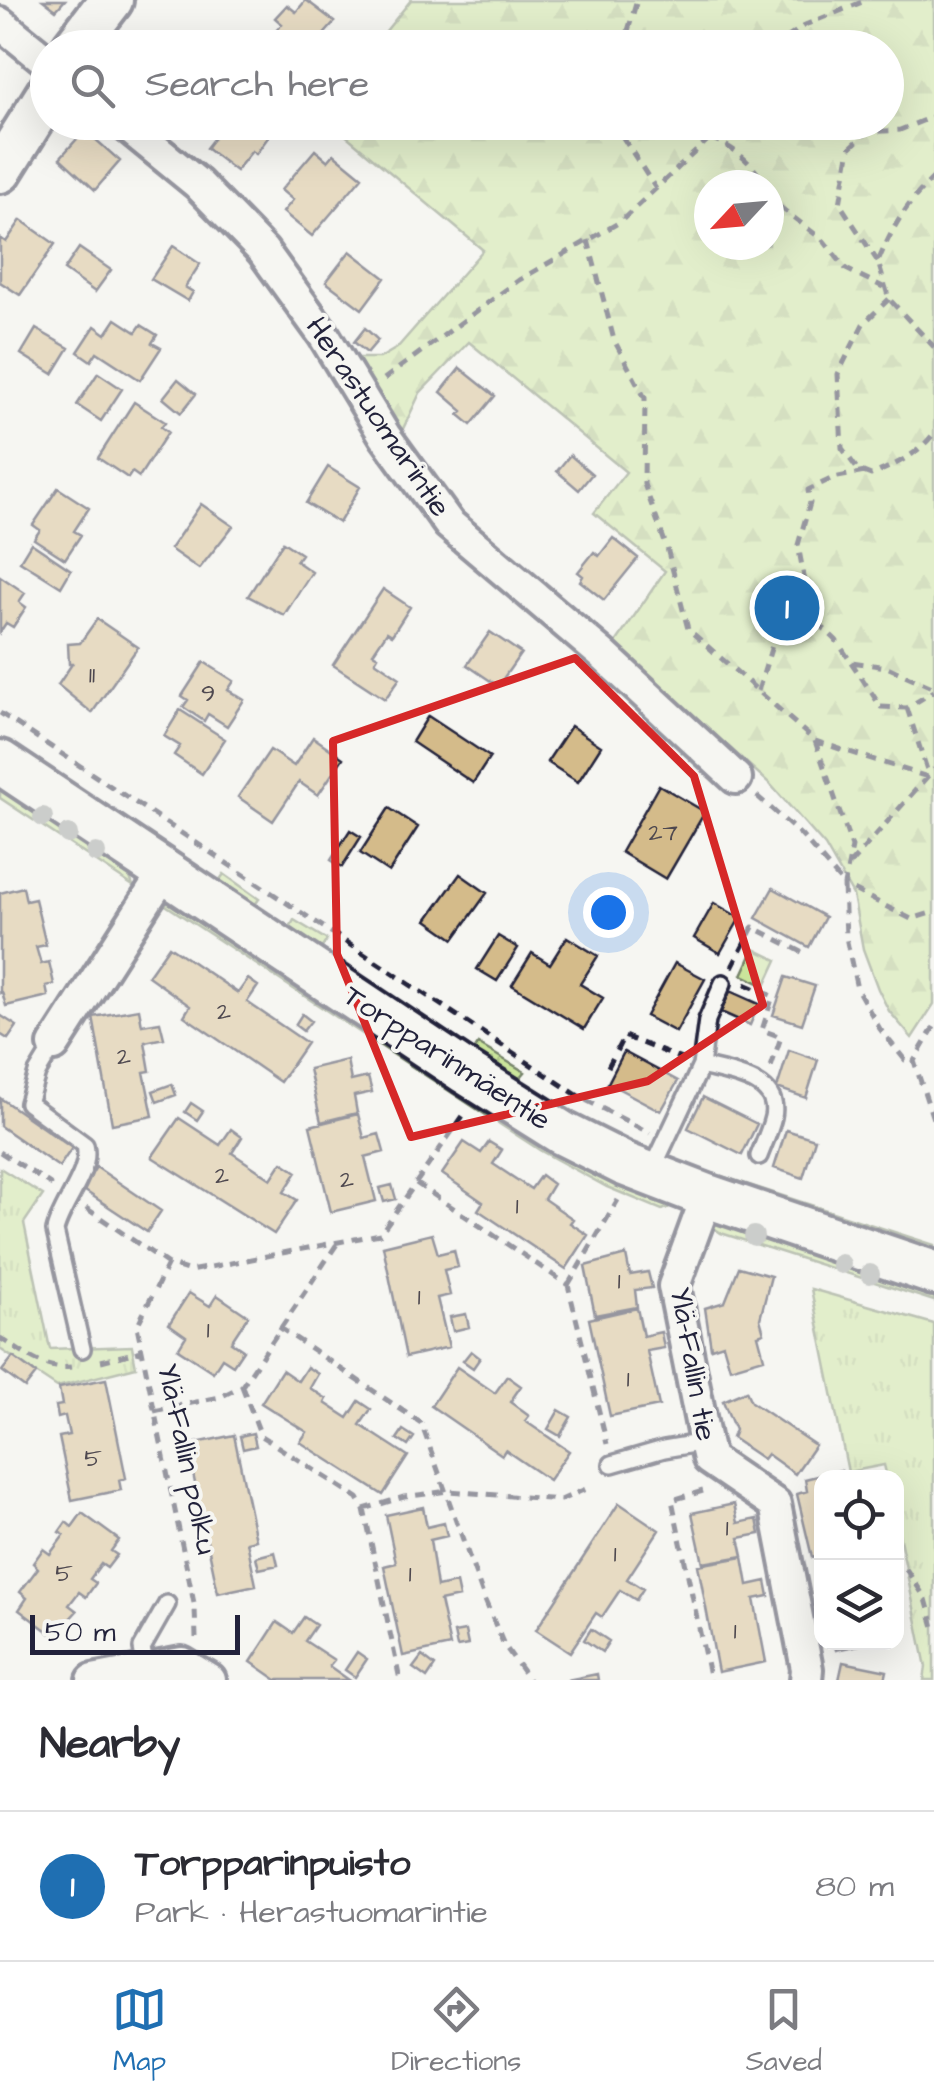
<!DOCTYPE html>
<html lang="en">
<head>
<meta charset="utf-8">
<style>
	body { margin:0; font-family:"Architects Daughter",sans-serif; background:#f7f7f7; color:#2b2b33 }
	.controls { position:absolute; right:30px; bottom:30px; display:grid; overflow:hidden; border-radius:20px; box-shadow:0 10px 40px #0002 }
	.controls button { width:90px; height:90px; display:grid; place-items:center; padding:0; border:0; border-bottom:2px solid #e1e1e2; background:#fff; color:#2b2b33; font:50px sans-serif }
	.compass { position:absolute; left:694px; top:170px; width:90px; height:90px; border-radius:50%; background:#fff; box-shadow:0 10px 40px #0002; rotate:244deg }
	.scale { position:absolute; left:30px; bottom:25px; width:210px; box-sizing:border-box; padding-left:10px; border:5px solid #22223b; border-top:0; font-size:28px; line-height:35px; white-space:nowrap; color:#22223b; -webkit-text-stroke:8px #f6f6f2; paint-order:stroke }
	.you { position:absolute; left:608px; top:912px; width:35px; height:35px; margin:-25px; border:8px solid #fff; border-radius:50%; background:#1a73e8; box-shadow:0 0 0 15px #1a73e833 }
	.badge { display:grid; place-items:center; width:65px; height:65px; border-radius:50%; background:#1f6fb2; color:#fff; font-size:32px; font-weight:700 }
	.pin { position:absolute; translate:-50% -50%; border:5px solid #fff; box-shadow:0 2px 10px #0006 }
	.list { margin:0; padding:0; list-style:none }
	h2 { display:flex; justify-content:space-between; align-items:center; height:130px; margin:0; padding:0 40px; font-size:42px }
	h2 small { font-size:32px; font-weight:400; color:#7c7c81 }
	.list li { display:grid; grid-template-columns:65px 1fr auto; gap:30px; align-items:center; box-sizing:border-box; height:150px; padding:0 40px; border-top:2px solid #e1e1e2 }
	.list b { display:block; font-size:38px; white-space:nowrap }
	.list p { margin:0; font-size:32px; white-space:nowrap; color:#7c7c81 }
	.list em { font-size:32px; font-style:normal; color:#7c7c81 }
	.icon { flex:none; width:55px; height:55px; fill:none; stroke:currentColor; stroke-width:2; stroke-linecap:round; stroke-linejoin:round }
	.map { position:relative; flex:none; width:934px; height:1680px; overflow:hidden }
	.search { position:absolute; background:#fff; box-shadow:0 10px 40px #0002; left:30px; right:30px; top:30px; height:110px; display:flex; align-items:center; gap:25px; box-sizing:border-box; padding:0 35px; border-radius:55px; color:#7c7c81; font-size:38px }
	.sheet { height:280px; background:#fff }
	nav { display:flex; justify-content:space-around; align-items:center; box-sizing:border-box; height:140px; border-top:2px solid #e1e1e2; background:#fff; font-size:28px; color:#7c7c81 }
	nav a { display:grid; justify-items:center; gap:5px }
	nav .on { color:#1f6fb2 }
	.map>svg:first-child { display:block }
	.grass { fill:url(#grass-tufts); stroke:#76846b; stroke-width:2.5 }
	.forest { fill:url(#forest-firs); stroke:#76846b; stroke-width:2.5; fill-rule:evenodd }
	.building { fill:#d4bb8a; stroke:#22223b; stroke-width:2.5 }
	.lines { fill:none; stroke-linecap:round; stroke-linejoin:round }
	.lane-casing { stroke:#22223b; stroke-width:22 }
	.street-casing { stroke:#22223b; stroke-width:38 }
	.secondary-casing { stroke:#22223b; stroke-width:50 }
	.path { stroke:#22223b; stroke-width:5; stroke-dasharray:10 8; stroke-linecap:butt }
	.lane { stroke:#f6f6f2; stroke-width:15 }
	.street { stroke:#f6f6f2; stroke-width:30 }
	.secondary { stroke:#f6f6f2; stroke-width:42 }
	.tree { fill:#989c9b }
	.marked { fill:none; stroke:#d62828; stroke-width:8; stroke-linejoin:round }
	.labels { text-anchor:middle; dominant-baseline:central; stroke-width:8; stroke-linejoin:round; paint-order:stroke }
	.number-label { font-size:25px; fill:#4e484f }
	.street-label { font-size:30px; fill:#22223b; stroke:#f6f6f2 }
</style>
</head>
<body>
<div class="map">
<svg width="934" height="1680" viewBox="0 0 934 1680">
	<defs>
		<pattern id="grass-tufts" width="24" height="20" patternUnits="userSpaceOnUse" patternTransform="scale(2.5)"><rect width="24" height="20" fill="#cae59b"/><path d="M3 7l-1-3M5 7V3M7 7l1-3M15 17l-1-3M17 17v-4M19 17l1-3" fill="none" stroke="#adc486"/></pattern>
		<pattern id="forest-firs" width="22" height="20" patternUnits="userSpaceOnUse" patternTransform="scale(2.5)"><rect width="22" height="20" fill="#cae59b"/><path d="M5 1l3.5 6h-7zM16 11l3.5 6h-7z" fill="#adc486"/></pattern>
	</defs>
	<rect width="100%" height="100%" fill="#f6f6f2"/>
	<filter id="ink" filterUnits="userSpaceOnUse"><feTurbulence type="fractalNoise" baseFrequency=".01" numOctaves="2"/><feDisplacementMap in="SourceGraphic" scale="20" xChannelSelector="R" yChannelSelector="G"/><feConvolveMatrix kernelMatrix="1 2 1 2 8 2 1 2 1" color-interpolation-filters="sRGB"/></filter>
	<g filter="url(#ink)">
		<path class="grass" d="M0 783 126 865 133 886 0 798Z
			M224 874 259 899 250 912 214 888Z
			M174 901 667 1199 668 1208 662 1210 607 1187 541 1151 164 904Z
			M294 920 327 940 317 955 287 933Z
			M754 949 777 960 765 986 742 975Z
			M478 1044 525 1072 513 1086 470 1057Z
			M0 1168 43 1195 24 1223 50 1349 132 1346 136 1367 57 1387 0 1349Z
			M703 1170 934 1245V1256L700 1180Z
			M722 1219 934 1289V1301L721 1233 711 1226Z
			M811 1289 934 1324V1680H924L926 1667 897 1524 896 1478 887 1477 884 1465 848 1472Z"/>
		<path class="forest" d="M411 0H934V1004L912 1038 889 1011 878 989 863 949 853 895 825 846 769 783 615 644 665 571 594 513 626 472 469 342 420 393 402 431 357 358H380L397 348 483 250 331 123 886 122V48L373 47ZM709 185H769V245H709Z"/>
		<path class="building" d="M43 0H65L56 10Z
			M306 0 335 22 312 48H277L268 40 282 24 275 18 287 5 296 12Z
			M218 122H274L277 125 256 154 252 151 236 171 206 148 220 130 215 126Z
			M85 130 120 161 95 190 60 158Z
			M315 150 328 161 334 154 362 177 312 236 283 212 293 200 281 190Z
			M21 220 55 244 20 295 0 282V238L6 242Z
			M173 246 200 264 185 287 193 292 188 301 151 279Z
			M79 248 111 270 95 292 64 270Z
			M350 251 385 278 362 309 326 282Z
			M116 319 136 332 141 325 157 335 152 343 161 348 140 380 97 352 91 361 78 352 95 326 106 334Z
			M365 328 378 340 367 353 354 342Z
			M36 329 69 348 53 374 21 354Z
			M460 368 495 396 471 425 459 415 463 411 441 392Z
			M98 373 122 389 101 421 77 405Z
			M178 379 196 394 181 413 163 398Z
			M134 402 165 422 161 427 168 432 139 477 132 472 128 478 98 458Z
			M570 455 592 474 579 490 557 471Z
			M328 467 360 487 339 523 306 503Z
			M58 488 89 508 74 531 81 535 65 559 34 539 40 530 33 525Z
			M201 504 233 526 199 569 170 549Z
			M613 538 638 558 604 600 580 581 583 576 578 572 594 552 599 556Z
			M283 542 301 554 296 561 312 572 284 615 248 596Z
			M31 543 71 570 61 587 20 561Z
			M0 576 25 593 19 602 26 607 13 627 6 623 0 632Z
			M383 589 410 607 392 635 387 632 373 653 378 656 375 661 400 678 385 699 333 665Z
			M97 619 138 647 92 713 58 685 72 664H69L68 644 80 643Z
			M490 632 521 653 498 686 467 665Z
			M204 662 234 681 228 690 244 700 227 726 208 714 204 721 183 707 188 700 182 696Z
			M180 710 225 739 202 774 174 755 180 746 164 736Z
			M428 716 490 757 473 783 412 742Z
			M571 726 601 746 578 782 547 762Z
			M313 737 343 758 318 795 299 782 273 821 238 797 270 750 294 766Z
			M659 785 705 812 666 879 621 852Z
			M389 808 418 827 389 872 360 853Z
			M350 830 361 837 342 867 331 860Z
			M460 874 487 893 454 939 427 920Z
			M23 887 26 901 35 899 46 945 36 947 41 964 49 962 54 984 46 986 48 996 6 1006 2 992 0 993V893Z
			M773 888 825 917 809 947 756 918Z
			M714 903 740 918 720 953 694 938Z
			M498 936 518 948 497 981 477 969Z
			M567 937 598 956 580 984 603 998 584 1029 512 985 532 953 550 964Z
			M169 946 238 993 248 979 258 986 247 1002 307 1043 280 1082 184 1016 190 1006 148 976Z
			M675 963 705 979 676 1032 646 1016Z
			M786 977 815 986 802 1024 773 1015Z
			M730 991 759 1004 750 1025 721 1012Z
			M139 1009 142 1025 160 1022 164 1038 145 1042 150 1071 144 1072 153 1116 112 1124 93 1017Z
			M302 1014 311 1021 303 1031 295 1025Z
			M0 1015 17 1026 8 1039 0 1034Z
			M789 1050 818 1060 806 1098 777 1088Z
			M624 1052 678 1081 661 1111 608 1083Z
			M347 1060 351 1081 368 1077 372 1092 354 1096 357 1113 321 1122 309 1069Z
			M172 1084 176 1095 157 1102 153 1091Z
			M703 1097 757 1124 742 1155 688 1128Z
			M0 1098 72 1148 59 1167 0 1126Z
			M191 1103 203 1111 197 1120 185 1112Z
			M358 1114 364 1138 379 1134 384 1152 365 1157 376 1201 331 1212 310 1126Z
			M179 1118 220 1145 231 1129 242 1137 232 1153 271 1179 282 1162 297 1172 284 1192 297 1200 274 1234 152 1157Z
			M786 1130 815 1139 803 1178 774 1168Z
			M464 1142 481 1153 489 1142 502 1150 493 1164 531 1189 541 1175 553 1184 544 1199 573 1219 570 1223 588 1235 566 1269 478 1210 483 1202 442 1174Z
			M96 1167 161 1211 147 1232 82 1189Z
			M392 1185 396 1199 384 1202 380 1188Z
			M432 1234 438 1254 454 1250 458 1267 444 1270 450 1295 437 1298 449 1347 406 1357 383 1246Z
			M626 1255 630 1275 648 1272 652 1288 635 1290 637 1307 595 1315 585 1266Z
			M739 1267 771 1276 760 1319 764 1333 758 1335 764 1358 730 1368 723 1344 711 1348 705 1308 725 1302Z
			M189 1293 210 1306 217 1295 248 1316 231 1342 243 1350 233 1365 222 1358 213 1372 178 1349 186 1336 169 1324Z
			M637 1308 643 1336 661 1332 664 1348 647 1351 659 1406 610 1416 589 1319Z
			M466 1314 469 1327 453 1331 450 1317Z
			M471 1351 480 1358 473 1368 463 1361Z
			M13 1357 36 1374 25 1388 2 1371Z
			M307 1367 318 1374 310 1388 327 1399 325 1403 348 1418 359 1401 371 1409 360 1425 408 1456 383 1495 300 1442 307 1432 261 1403 282 1370 298 1381Z
			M457 1367 495 1393 507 1376 521 1386 510 1402 529 1416 525 1421 569 1451 549 1480 505 1450 502 1455 431 1406Z
			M106 1379 126 1478 119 1480 121 1490 72 1500 59 1437 69 1435 65 1416 58 1418 56 1406 62 1405 59 1388Z
			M746 1391 751 1402 815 1445 795 1474 767 1454 763 1459 732 1438 735 1430 723 1401Z
			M559 1410 571 1417 560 1436 548 1429Z
			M403 1430 414 1437 408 1446 397 1439Z
			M253 1433 256 1446 243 1449 240 1436Z
			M234 1435 256 1540 247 1542 256 1585 218 1593 187 1445Z
			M841 1470 843 1478H822V1555L812 1557 797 1494 807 1491 805 1479Z
			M619 1503 659 1530 627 1579 643 1589 636 1600 620 1590 602 1617 596 1613 570 1652 536 1630Z
			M734 1504 738 1523 757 1519 760 1534 739 1538 743 1556 703 1563 692 1513Z
			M423 1507 427 1527 444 1523 447 1536 430 1540 437 1587 456 1583 459 1597 440 1601 450 1646 403 1656 384 1566 396 1563 386 1515Z
			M82 1513 119 1540 111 1551 117 1555 107 1568 101 1564 90 1579 96 1583 86 1597 79 1592 69 1605 77 1611 54 1636 19 1610 27 1598 20 1592 38 1568 33 1563 43 1549 50 1554 64 1535 59 1532 66 1522 72 1527Z
			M275 1552 278 1565 259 1569 256 1557Z
			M743 1557 748 1585 766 1581 769 1596 754 1599 766 1662 718 1672 698 1565Z
			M304 1617 316 1625 305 1641 334 1660 329 1666 349 1680H277L251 1662 277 1622 293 1633Z
			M591 1629 609 1641 602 1652 584 1640Z
			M465 1631 468 1645 457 1647 454 1633Z
			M834 1642H864V1644L836 1650Z
			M357 1652 367 1659 355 1677 345 1670Z
			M422 1656 435 1666 427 1678 413 1668Z
			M843 1662 887 1671 885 1680H839Z
			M597 1674 598 1680H567Z"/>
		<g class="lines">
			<defs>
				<path id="lane" d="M54 1045 37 1073 28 1103 85 1145C92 1172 61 1204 55 1231L82 1349
					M701 1066C726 1073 781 1078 773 1117 770 1130 764 1143 759 1156
					M652 1170 701 1066 707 1020 723 983
					M612 1464 664 1449 705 1442
					M146 1670 142 1648 167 1604"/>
				<path id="street" d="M0 23 48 62
					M122 122 198 184 263 251 323 334 385 436 449 524 602 654 736 778
					M54 1045 164 873
					M707 1196 674 1286 705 1442 709 1459 775 1504 807 1669 806 1680
					M93 1680 182 1663 210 1680"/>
				<path id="secondary" d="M74 48 111 0
					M0 171 48 94
					M0 762 465 1072 562 1133 624 1164 707 1196 934 1273"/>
			</defs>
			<use href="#lane" class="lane-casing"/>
			<use href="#street" class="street-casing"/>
			<use href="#secondary" class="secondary-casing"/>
			<path class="path" d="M623 48 637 0
				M773 48 805 25 867 0
				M613 122 656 189
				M710 138C735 148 752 162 765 185
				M934 177C906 204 893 226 878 262L889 299 934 347
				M769 192 776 204 824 241 846 269 883 287
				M588 240 614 340 645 398 644 484 667 548 688 629 815 741 852 847 844 885 911 919 934 912
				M878 262 840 204 850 148 867 132 900 130 934 116
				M889 299 863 324 838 374 842 448 858 470 871 475C895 465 919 454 934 433
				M384 379 519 280 620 222 710 138 719 122
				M865 472 833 478 808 490 810 503 798 545 804 577 816 621 836 640 851 662 887 667 934 688
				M851 662 881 707 907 708 934 691
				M758 691 774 639 809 593
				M907 708 929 776
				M0 713 580 1097 650 1133
				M815 741 934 779
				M757 796 801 835 844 885 846 937 857 989 880 1029 905 1060 914 1061
				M850 864 934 769
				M732 967 753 927 804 953
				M745 984 773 996 762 1030 781 1037 771 1067
				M934 1027 914 1061 934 1122
				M608 1067 624 1036 684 1060
				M0 1152 52 1185
				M416 1183 568 1285 607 1444
				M86 1208 168 1264 190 1271 380 1234 465 1113
				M168 1264 137 1326 195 1608 196 1638
				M568 1285 618 1200
				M279 1327 421 1423 484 1598 504 1645 529 1680
				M0 1338C23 1352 43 1371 71 1367
				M101 1361 142 1351
				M242 1386 261 1436 358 1498 364 1509 400 1680
				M154 1411 220 1397 242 1386 337 1244
				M703 1491 672 1500 710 1680
				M364 1509 404 1497 448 1491 561 1500 590 1487
				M906 1569 926 1599 934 1627"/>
			<use href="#lane" class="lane"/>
			<use href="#street" class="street"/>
			<use href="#secondary" class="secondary"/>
		</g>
		<g class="tree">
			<circle cx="43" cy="817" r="10"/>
			<circle cx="68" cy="834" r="10"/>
			<circle cx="96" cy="853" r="10"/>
			<circle cx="754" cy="1236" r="10"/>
			<circle cx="841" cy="1264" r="10"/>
			<circle cx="870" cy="1274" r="10"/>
		</g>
	</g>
	<path d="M0 0H934V1680H0ZM575 658 694 776 763 1005 648 1081 411 1137 337 954 333 741Z" fill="#f6f6f2" fill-opacity=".55" fill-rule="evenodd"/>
	<path class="marked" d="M575 658 694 776 763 1005 648 1081 411 1137 337 954 333 741Z"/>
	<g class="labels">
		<g class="number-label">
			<text x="92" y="675">11</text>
			<text x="208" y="693">9</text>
			<text x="663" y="832">27</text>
			<text x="224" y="1011">2</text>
			<text x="124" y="1056">2</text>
			<text x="222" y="1175">2</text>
			<text x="347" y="1179">2</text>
			<text x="517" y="1206">1</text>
			<text x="619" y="1281">1</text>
			<text x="419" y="1297">1</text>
			<text x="208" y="1330">1</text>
			<text x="628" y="1379">1</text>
			<text x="93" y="1458">5</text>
			<text x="727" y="1528">1</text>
			<text x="615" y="1554">1</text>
			<text x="64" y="1573">5</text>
			<text x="410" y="1574">1</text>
			<text x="735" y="1631">1</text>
		</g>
		<g class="street-label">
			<text transform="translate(378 417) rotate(56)">Herastuomarintie</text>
			<text transform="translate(447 1058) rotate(33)">Torpparinmäentie</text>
			<text transform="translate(693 1364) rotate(80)">Ylä-Fallin tie</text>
			<text transform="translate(187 1459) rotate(78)">Ylä-Fallin polku</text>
		</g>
	</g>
</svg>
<div class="controls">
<button><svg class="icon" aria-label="locate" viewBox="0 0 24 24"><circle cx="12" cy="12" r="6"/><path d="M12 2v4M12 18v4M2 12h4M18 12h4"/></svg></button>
<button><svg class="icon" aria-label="layers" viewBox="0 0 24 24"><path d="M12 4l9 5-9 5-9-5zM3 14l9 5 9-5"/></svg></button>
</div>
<svg class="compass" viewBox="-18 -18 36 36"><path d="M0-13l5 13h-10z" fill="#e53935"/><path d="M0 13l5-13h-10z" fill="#7c7c81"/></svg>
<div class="scale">50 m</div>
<div class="you"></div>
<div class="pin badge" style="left:787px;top:608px">1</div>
<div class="search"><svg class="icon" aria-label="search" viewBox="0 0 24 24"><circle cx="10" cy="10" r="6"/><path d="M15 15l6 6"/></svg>Search here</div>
</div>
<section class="sheet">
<h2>Nearby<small></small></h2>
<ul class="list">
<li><span class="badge">1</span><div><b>Torpparinpuisto</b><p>Park · Herastuomarintie</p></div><em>80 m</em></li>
</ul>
</section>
<nav>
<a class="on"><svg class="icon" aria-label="map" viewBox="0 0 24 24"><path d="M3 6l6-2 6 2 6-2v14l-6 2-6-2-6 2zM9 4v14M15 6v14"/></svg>Map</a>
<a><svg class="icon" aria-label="directions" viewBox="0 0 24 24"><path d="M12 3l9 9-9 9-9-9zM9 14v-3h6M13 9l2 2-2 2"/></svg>Directions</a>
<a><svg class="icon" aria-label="saved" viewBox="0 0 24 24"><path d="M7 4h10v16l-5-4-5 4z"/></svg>Saved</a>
</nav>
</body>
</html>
